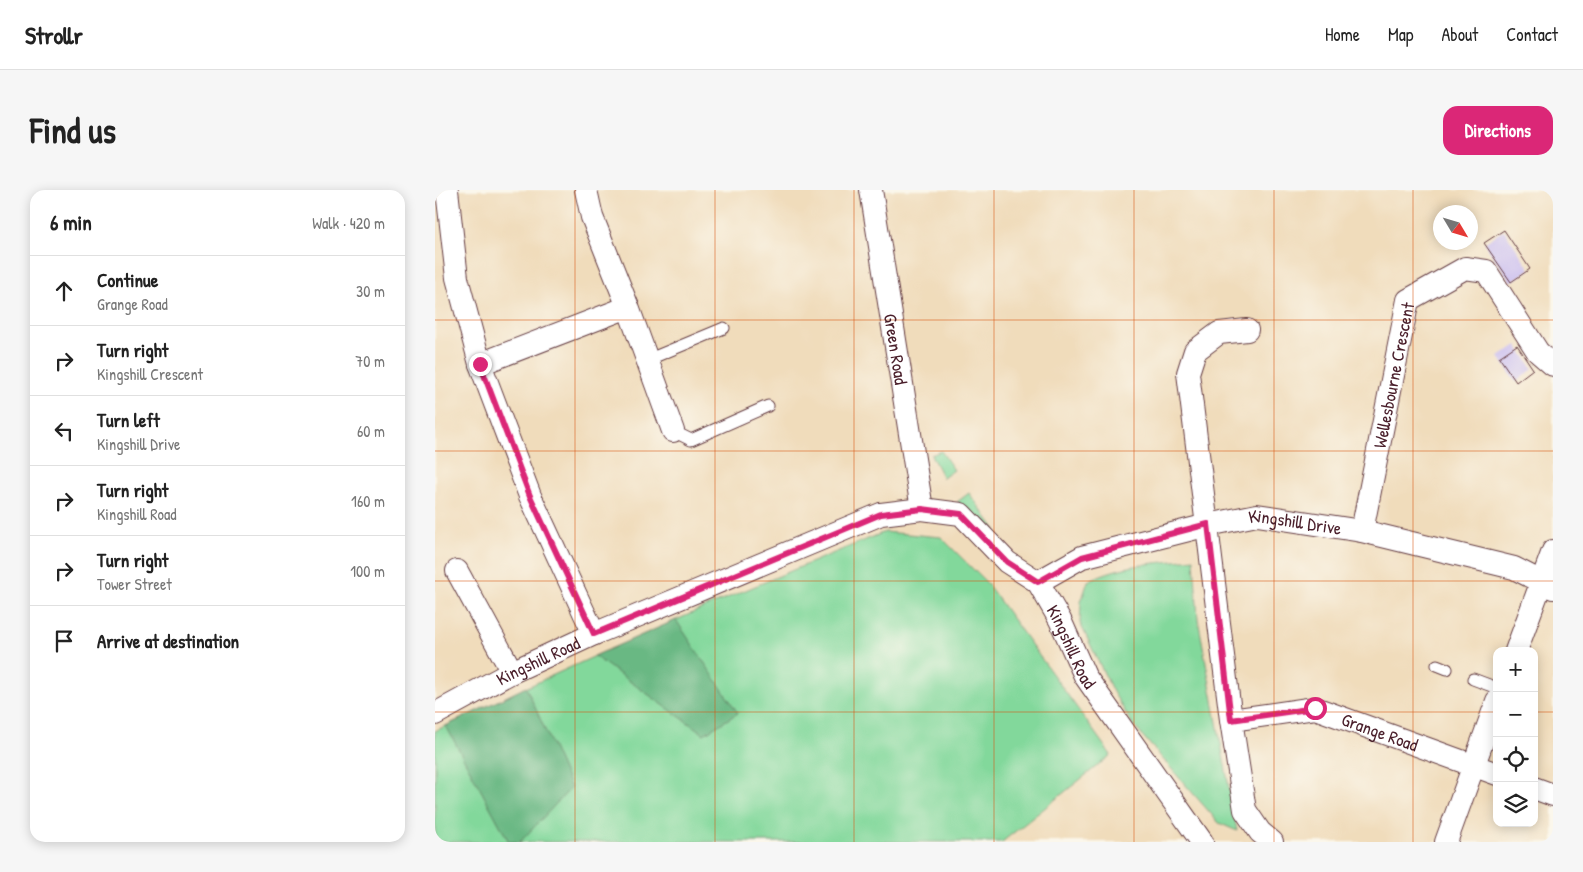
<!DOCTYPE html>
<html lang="en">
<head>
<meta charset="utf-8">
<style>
	body { margin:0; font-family:"Patrick Hand",sans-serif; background:#f6f6f6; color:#222 }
	.controls { position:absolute; right:15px; bottom:15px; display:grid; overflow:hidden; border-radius:10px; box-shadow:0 2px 12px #0003 }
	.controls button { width:45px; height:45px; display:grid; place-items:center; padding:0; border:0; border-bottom:1px solid #e0e0e0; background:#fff; color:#222; font:25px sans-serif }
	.compass { position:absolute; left:998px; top:15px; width:45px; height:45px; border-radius:50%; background:#fff; box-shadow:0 2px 12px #0003; rotate:128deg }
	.stop { position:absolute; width:15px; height:15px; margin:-11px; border:4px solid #db2777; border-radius:50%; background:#fff }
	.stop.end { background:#db2777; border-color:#fff; box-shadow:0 1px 5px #0008 }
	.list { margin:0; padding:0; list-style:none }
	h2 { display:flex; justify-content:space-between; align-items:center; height:65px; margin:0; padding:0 20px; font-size:21px }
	h2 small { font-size:16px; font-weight:400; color:#767676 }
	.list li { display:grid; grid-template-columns:32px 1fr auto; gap:15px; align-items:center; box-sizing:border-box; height:70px; padding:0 20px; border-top:1px solid #e0e0e0 }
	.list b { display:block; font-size:19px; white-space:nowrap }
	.list p { margin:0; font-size:16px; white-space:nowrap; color:#767676 }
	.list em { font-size:16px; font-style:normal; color:#767676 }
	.icon { flex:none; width:28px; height:28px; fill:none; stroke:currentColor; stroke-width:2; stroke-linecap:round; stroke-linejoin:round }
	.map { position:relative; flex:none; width:1118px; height:652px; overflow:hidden; border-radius:15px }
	header { display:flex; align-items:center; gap:30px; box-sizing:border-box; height:70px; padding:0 25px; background:#fff; border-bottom:1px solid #e0e0e0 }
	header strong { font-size:24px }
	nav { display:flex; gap:28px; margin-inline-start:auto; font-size:18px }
	.intro { display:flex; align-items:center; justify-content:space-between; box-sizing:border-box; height:120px; padding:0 30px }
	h1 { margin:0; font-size:35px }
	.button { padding:12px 22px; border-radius:15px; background:#db2777; color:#fff; font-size:18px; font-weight:700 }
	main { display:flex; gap:30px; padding:0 30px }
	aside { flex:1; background:#fff; border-radius:15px; box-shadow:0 2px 12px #0003 }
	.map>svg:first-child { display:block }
	.green { fill:#82d89b; stroke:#667c63 }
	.forest { fill:#69b883; stroke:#5a6c57 }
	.building { fill:#bfb0f0 }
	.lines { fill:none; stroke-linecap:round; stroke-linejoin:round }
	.lane-casing { stroke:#633b41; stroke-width:13 }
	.street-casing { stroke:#633b41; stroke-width:24 }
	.lane { stroke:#fff; stroke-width:11 }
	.street { stroke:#fff; stroke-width:22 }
	.route { stroke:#db2777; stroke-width:6 }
	.grid { fill:none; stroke:#d8530f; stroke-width:1; stroke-opacity:0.55 }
	.labels { text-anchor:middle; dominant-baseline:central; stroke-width:4.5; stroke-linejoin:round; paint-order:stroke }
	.street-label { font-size:18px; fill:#4a1f2b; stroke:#fbf7ec }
</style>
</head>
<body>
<header>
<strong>Strollr</strong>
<nav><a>Home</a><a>Map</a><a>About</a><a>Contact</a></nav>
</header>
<div class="intro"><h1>Find us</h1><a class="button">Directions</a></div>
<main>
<aside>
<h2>6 min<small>Walk · 420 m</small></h2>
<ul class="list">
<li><svg class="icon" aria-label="ahead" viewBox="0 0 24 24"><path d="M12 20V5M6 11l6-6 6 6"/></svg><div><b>Continue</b><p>Grange Road</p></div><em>30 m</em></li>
<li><svg class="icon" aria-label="right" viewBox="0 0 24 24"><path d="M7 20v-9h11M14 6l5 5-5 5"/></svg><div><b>Turn right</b><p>Kingshill Crescent</p></div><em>70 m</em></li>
<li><svg class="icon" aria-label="left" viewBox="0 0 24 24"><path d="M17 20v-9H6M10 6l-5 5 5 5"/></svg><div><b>Turn left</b><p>Kingshill Drive</p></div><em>60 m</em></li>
<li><svg class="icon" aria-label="right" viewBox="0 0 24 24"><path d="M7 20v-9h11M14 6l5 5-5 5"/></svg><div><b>Turn right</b><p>Kingshill Road</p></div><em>160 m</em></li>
<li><svg class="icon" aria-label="right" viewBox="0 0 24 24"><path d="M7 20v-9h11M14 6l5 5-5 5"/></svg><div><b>Turn right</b><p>Tower Street</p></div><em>100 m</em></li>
<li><svg class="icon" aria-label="arrive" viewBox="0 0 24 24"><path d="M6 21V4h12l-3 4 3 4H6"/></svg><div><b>Arrive at destination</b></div></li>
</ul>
</aside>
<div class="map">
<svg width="1118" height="652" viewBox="0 0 1118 652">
	<rect width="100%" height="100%" fill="#fbf7ec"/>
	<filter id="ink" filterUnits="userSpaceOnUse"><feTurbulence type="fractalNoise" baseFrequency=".02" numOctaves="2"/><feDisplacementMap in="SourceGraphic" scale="10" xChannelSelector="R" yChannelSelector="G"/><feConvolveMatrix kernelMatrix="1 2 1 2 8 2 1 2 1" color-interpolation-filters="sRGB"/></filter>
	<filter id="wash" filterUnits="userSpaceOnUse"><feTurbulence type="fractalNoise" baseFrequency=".0096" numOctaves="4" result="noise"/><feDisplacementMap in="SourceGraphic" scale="20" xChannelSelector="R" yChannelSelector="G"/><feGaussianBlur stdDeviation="1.12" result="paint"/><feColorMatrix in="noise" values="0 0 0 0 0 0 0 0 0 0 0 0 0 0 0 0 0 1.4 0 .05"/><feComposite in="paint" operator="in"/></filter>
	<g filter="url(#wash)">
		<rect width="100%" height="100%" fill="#f0dcbb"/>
		<path class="green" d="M506 261 519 280 508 288 496 265Z
			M534 303 561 340 522 312Z
			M450 342 506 347 551 392 676 565 567 652H0V541C148 469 298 404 450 342Z
			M759 369 763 429 802 641 784 633 698 535 678 502 645 433 646 412 653 391C685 374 723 373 759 369Z"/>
		<path class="forest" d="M241 430 303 523 269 544 159 466Z
			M91 497 136 598 85 652H74L11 536Z"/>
		<g id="blocks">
			<path class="building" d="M1069 40 1095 79 1076 92 1049 53Z
				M1082 155 1098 179 1081 192 1064 167Z"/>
		</g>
	</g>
	<g filter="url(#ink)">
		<use href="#blocks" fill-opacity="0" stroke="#633b41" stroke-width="1"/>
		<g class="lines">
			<defs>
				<path id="lane" d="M212 170 289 138
					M238 241 256 250 333 216
					M1002 475 1012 479
					M1038 489 1062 498"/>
				<g id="street">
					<path d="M12 0 22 88 45 174 95 306 159 444"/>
					<path d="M151 0 157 27 193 117 238 241"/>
					<path id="s1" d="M436 0 487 319"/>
					<path d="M812 140 784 143 760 161 753 183 796 530 810 620 825 642 837 652"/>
					<path d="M45 174 193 117"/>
					<path id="s2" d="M927 341 973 110 1030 78 1051 81 1103 162 1118 175"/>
					<path d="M22 381 77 482"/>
					<path id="s3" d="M603 392 647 367 773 335 822 325 927 341 1079 378 1118 398"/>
					<path d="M1081 461 1118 361"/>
					<path id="s4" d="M0 524 77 482 159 444 446 324 487 319 526 324 572 372 603 392 625 430 650 486 767 652"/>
					<path id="s5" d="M796 530 880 518 1062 584"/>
					<path d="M1099 598 1118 605"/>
					<path d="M1011 652 1062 511"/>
				</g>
			</defs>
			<use href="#lane" class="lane-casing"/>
			<use href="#street" class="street-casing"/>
			<use href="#lane" class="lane"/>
			<use href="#street" class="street"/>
		</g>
	</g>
	<g class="lines" filter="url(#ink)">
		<path class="route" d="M45 174 95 306 159 444 446 324 487 319 526 324 572 372 603 392 647 367 773 334 796 530 880 518"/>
	</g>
	<path class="grid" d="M140 0V652M280 0V652M419 0V652M559 0V652M699 0V652M839 0V652M978 0V652M0 130H1118M0 261H1118M0 391H1118M0 522H1062M1099 522H1118"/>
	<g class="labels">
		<g class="street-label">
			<text stroke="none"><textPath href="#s1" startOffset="161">Green Road</textPath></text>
			<text stroke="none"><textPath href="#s2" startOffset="159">Wellesbourne Crescent</textPath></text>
			<text stroke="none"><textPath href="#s3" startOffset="269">Kingshill Drive</textPath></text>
			<text stroke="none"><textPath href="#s4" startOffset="746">Kingshill Road</textPath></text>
			<text stroke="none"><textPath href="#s4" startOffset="116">Kingshill Road</textPath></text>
			<text stroke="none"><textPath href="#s5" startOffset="154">Grange Road</textPath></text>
		</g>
	</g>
</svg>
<div class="controls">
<button>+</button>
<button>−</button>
<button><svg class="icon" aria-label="locate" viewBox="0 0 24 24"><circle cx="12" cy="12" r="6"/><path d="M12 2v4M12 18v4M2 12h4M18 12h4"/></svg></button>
<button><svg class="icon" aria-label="layers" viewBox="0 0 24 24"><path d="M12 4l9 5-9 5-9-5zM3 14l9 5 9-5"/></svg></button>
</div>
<svg class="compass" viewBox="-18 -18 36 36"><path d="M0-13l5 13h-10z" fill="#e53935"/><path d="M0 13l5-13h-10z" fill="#767676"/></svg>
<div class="stop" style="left:880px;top:518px"></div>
<div class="stop end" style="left:45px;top:174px"></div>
</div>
</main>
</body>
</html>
